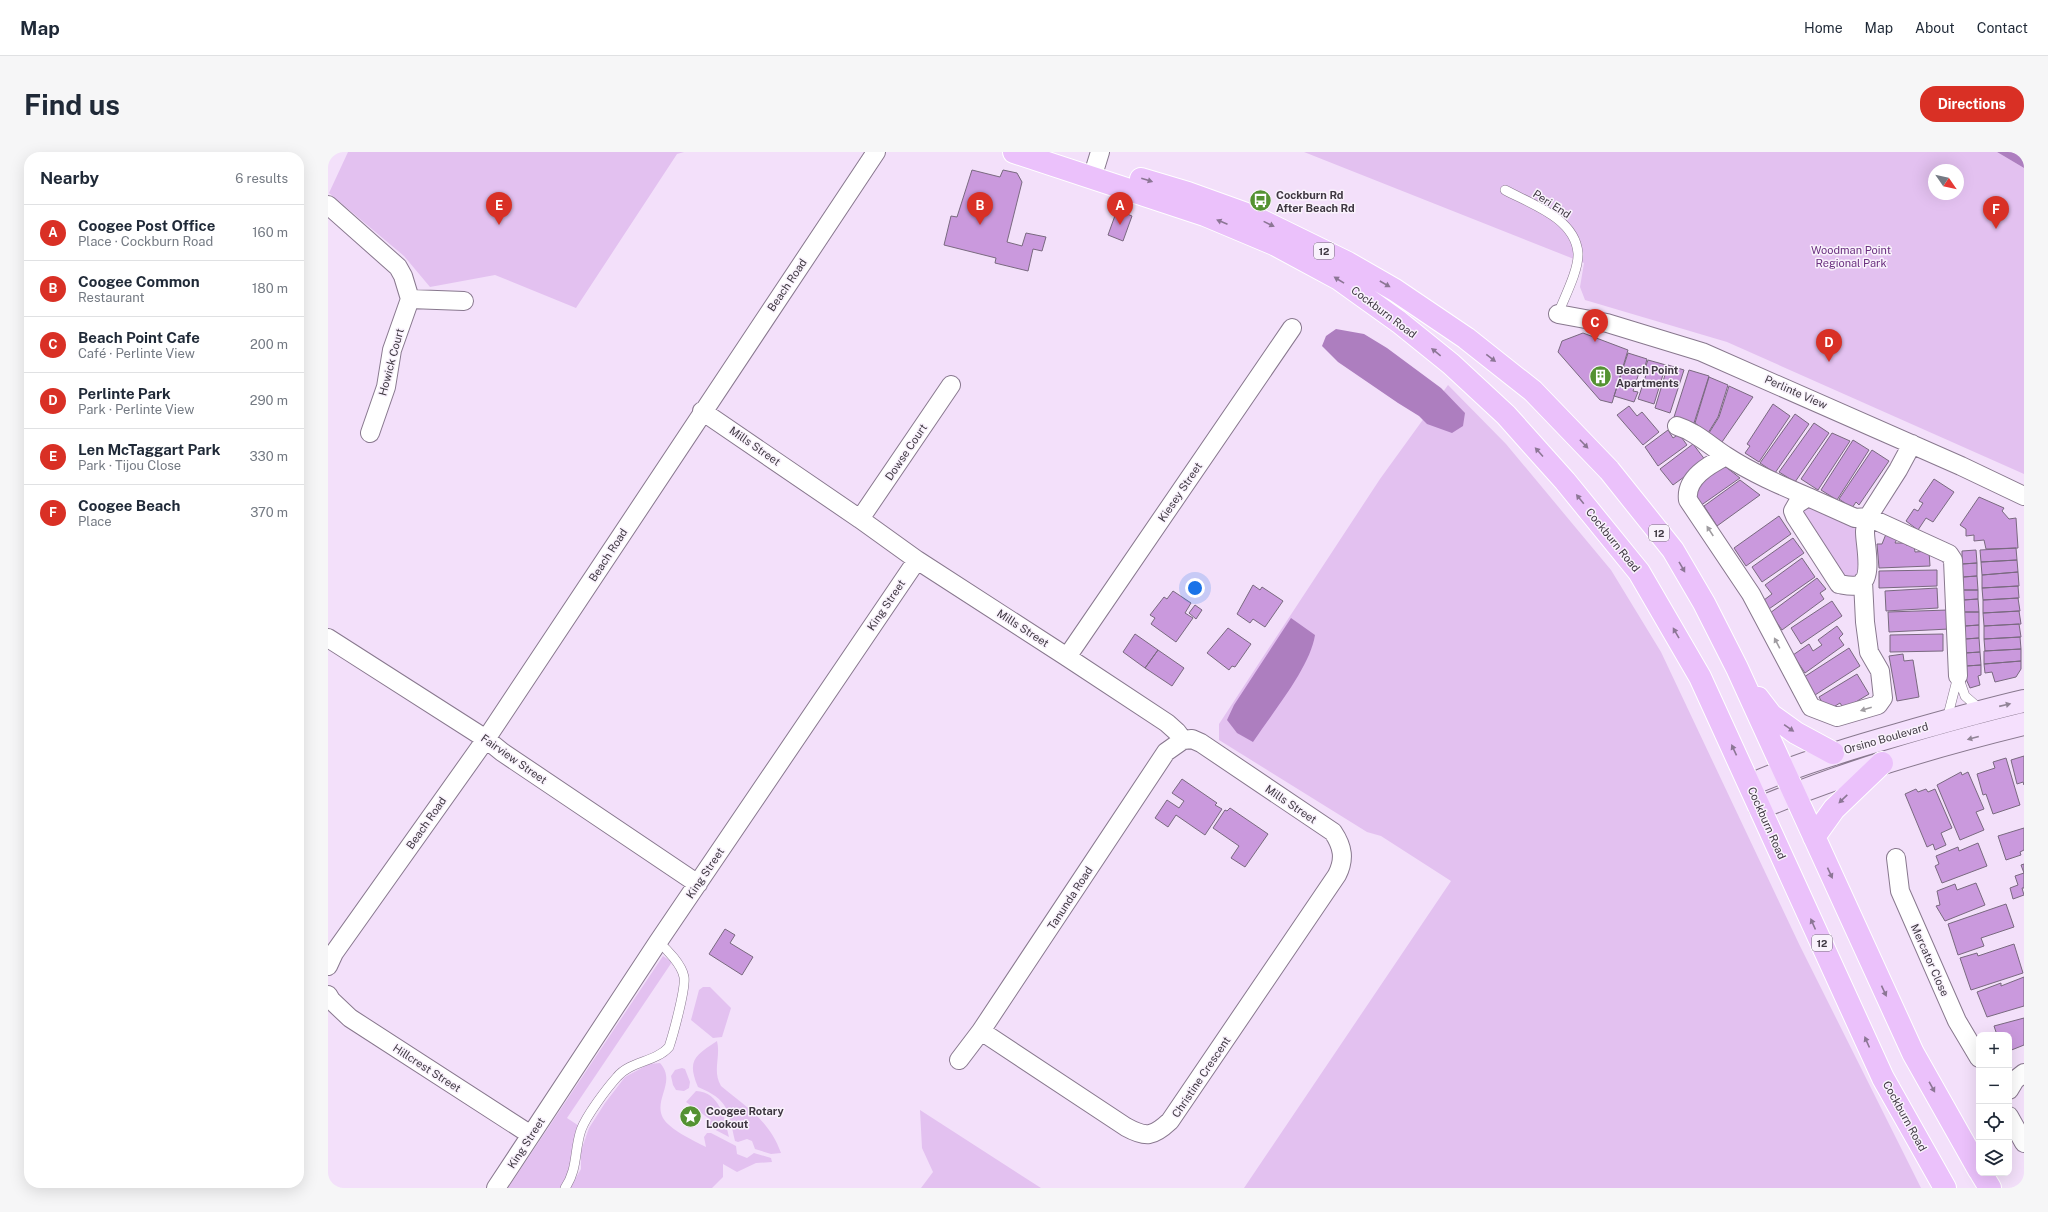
<!DOCTYPE html>
<html lang="en">
<head>
<meta charset="utf-8">
<style>
	body { margin:0; font-family:"Public Sans",sans-serif; background:#f6f6f7; color:#1f2937 }
	.controls { position:absolute; right:12px; bottom:12px; display:grid; overflow:hidden; border-radius:8px; box-shadow:0 4px 16px #0002 }
	.controls button { width:36px; height:36px; display:grid; place-items:center; padding:0; border:0; border-bottom:1px solid #e0e1e3; background:#fff; color:#1f2937; font:20px sans-serif }
	.compass { position:absolute; left:1600px; top:12px; width:36px; height:36px; border-radius:50%; background:#fff; box-shadow:0 4px 16px #0002; rotate:124deg }
	.you { position:absolute; left:867px; top:436px; width:14px; height:14px; margin:-10px; border:3px solid #fff; border-radius:50%; background:#1a73e8; box-shadow:0 0 0 6px #1a73e833 }
	.badge { display:grid; place-items:center; width:26px; height:26px; border-radius:50%; background:#d93025; color:#fff; font-size:13px; font-weight:700 }
	.pin { position:absolute; translate:-50% -33px; filter:drop-shadow(0 1px 2px #0008) }
	.pin::after { content:''; position:absolute; top:21px; width:14px; height:12px; background:inherit; clip-path:polygon(0 0,100% 0,50% 100%) }
	.list { margin:0; padding:0; list-style:none }
	h2 { display:flex; justify-content:space-between; align-items:center; height:52px; margin:0; padding:0 16px; font-size:17px }
	h2 small { font-size:13px; font-weight:400; color:#747a83 }
	.list li { display:grid; grid-template-columns:26px 1fr auto; gap:12px; align-items:center; box-sizing:border-box; height:56px; padding:0 16px; border-top:1px solid #e0e1e3 }
	.list b { display:block; font-size:15px; white-space:nowrap }
	.list p { margin:0; font-size:13px; white-space:nowrap; color:#747a83 }
	.list em { font-size:13px; font-style:normal; color:#747a83 }
	.icon { flex:none; width:22px; height:22px; fill:none; stroke:currentColor; stroke-width:2; stroke-linecap:round; stroke-linejoin:round }
	.map { position:relative; flex:none; width:1696px; height:1036px; overflow:hidden; border-radius:16px }
	header { display:flex; align-items:center; gap:24px; box-sizing:border-box; height:56px; padding:0 20px; background:#fff; border-bottom:1px solid #e0e1e3 }
	header strong { font-size:19px }
	nav { display:flex; gap:22px; margin-inline-start:auto; font-size:14px }
	.intro { display:flex; align-items:center; justify-content:space-between; box-sizing:border-box; height:96px; padding:0 24px }
	h1 { margin:0; font-size:28px }
	.button { padding:10px 18px; border-radius:16px; background:#d93025; color:#fff; font-size:14px; font-weight:700 }
	main { display:flex; gap:24px; padding:0 24px }
	aside { flex:1; background:#fff; border-radius:16px; box-shadow:0 4px 16px #0002 }
	.map>svg:first-child { display:block }
	.green { fill:#e3c1f0; fill-rule:evenodd }
	.water { fill:#ad7ebf }
	.building { fill:#ca99dd; stroke:#79697f }
	.lines { fill:none; stroke-linecap:round; stroke-linejoin:round }
	.service-casing { stroke:#88788e; stroke-width:10 }
	.minor-casing { stroke:#88788e; stroke-width:20 }
	.secondary-casing { stroke:#88788e; stroke-width:24 }
	.primary-casing { stroke:#fff; stroke-width:24 }
	.service { stroke:#fff; stroke-width:9 }
	.minor { stroke:#fff; stroke-width:18 }
	.secondary { stroke:#f5e0fd; stroke-width:22 }
	.primary { stroke:#ebc1fb; stroke-width:22 }
	.oneway { fill:#8c7695 }
	.oneway2 { fill:#9f9ca0 }
	.oneway3 { fill:#918496 }
	.labels { text-anchor:middle; dominant-baseline:central; stroke-width:3; stroke-linejoin:round; paint-order:stroke }
	.shield { fill:#f9f2fc; stroke:#77707a; stroke-width:1 }
	.shield-label { font-size:10px; font-weight:bold; fill:#3f3842 }
	.poi-label { font-size:11px; font-weight:bold; fill:#3f3842; stroke:#f9f2fc; text-anchor:start }
	.street-label { font-size:11px; fill:#3f3842; stroke:#f9f2fc }
	.park-label { font-size:11px; fill:#6a2f7f; stroke:#f9f2fc }
</style>
</head>
<body>
<header>
<strong>Map</strong>
<nav><a>Home</a><a>Map</a><a>About</a><a>Contact</a></nav>
</header>
<div class="intro"><h1>Find us</h1><a class="button">Directions</a></div>
<main>
<aside>
<h2>Nearby<small>6 results</small></h2>
<ul class="list">
<li><span class="badge">A</span><div><b>Coogee Post Office</b><p>Place · Cockburn Road</p></div><em>160 m</em></li>
<li><span class="badge">B</span><div><b>Coogee Common</b><p>Restaurant</p></div><em>180 m</em></li>
<li><span class="badge">C</span><div><b>Beach Point Cafe</b><p>Café · Perlinte View</p></div><em>200 m</em></li>
<li><span class="badge">D</span><div><b>Perlinte Park</b><p>Park · Perlinte View</p></div><em>290 m</em></li>
<li><span class="badge">E</span><div><b>Len McTaggart Park</b><p>Park · Tijou Close</p></div><em>330 m</em></li>
<li><span class="badge">F</span><div><b>Coogee Beach</b><p>Place</p></div><em>370 m</em></li>
</ul>
</aside>
<div class="map">
<svg width="1696" height="1036" viewBox="0 0 1696 1036">
	<rect width="100%" height="100%" fill="#f3e0fa"/>
	<path class="green" d="M20 0H356L349 2 248 156 167 123 102 135 76 104 1 41Z
		M976 0H1669L1696 16V322L1399 190 1257 148 1252 135 1256 111ZM1606 18H1630V42H1606Z
		M1120 233 1178 292 1283 418 1333 500 1471 792 1593 1036H916L1123 729 1053 684 1039 680 891 588V572L1052 327Z
		M1478 352 1529 373 1535 421 1523 430 1504 415 1509 411 1481 369 1472 360Z
		M335 804 344 810 239 966 251 974 238 1028 232 1036H180Z
		M375 835H382L403 856 394 885 385 886 363 868 371 838Z
		M389 889C393 905 384 919 393 934 419 956 441 968 453 1001L443 1002 427 997 424 989 419 987 410 990 407 989C400 958 401 948 370 935 359 909 366 904 389 889Z
		M332 911C349 930 325 947 335 966 341 977 366 989 378 995L376 985 379 981H383L408 994 409 1002 419 1006 426 1001 443 1006 444 1010 428 1011 409 1020 395 1012V1025L384 1036H242L253 1017V999L261 976 277 951 297 925 321 912Z
		M354 916 357 917 362 930 361 936 356 939 348 938 345 933 343 924 347 918Z
		M368 939C392 940 397 967 401 985L380 974 383 968 358 950Z
		M592 958 713 1036H593L605 1020 594 996Z"/>
	<path class="water" d="M1669 0H1696V16Z
		M1008 177 1036 182 1059 196 1113 236 1137 261 1135 274 1124 281 1099 272 1091 264 1070 251 1010 210 994 194 998 184Z
		M963 466 987 483C982 516 944 561 925 590L909 581 899 568 906 553Z"/>
	<path class="building" d="M644 18 672 25 675 18 689 21 694 30 679 90 694 94 698 81 718 85 714 99 705 97 700 119 667 111 668 106 616 93 623 64 629 65Z
		M789 58 804 64 795 89 780 83Z
		M1255 181 1300 198 1284 251 1272 248 1230 200 1234 189Z
		M1300 201 1319 207 1315 222 1311 221 1305 239 1310 240 1306 250 1286 244Z
		M1320 208 1338 213 1326 252 1310 247 1318 223 1315 222Z
		M1340 213 1356 218 1342 261 1327 256Z
		M1361 218 1381 224 1366 271 1346 265Z
		M1381 225 1400 233 1390 265 1380 281 1367 271Z
		M1401 234 1425 245 1394 290 1381 281 1391 265Z
		M1445 252 1462 264 1431 310 1417 301 1422 294 1419 292Z
		M1301 254 1309 264 1314 260 1331 280 1315 293 1289 263Z
		M1467 262 1481 272 1447 321 1432 311Z
		M1486 271 1501 281 1467 330 1451 320Z
		M1340 278 1345 286 1351 282 1359 293 1330 314 1317 295Z
		M1504 281 1522 289 1490 338 1473 327Z
		M1525 288 1541 298 1509 348 1493 338Z
		M1365 292 1378 309 1345 333 1332 317Z
		M1544 298 1561 309 1531 353 1528 350 1524 356 1511 347Z
		M1394 312 1412 326 1372 354 1362 339Z
		M1606 327 1626 340 1605 370 1598 366 1590 378 1578 369 1586 357 1590 359 1595 351 1591 349Z
		M1412 328 1432 343 1389 374 1376 354Z
		M1651 345 1676 356 1674 359 1681 367 1688 366 1690 396 1658 397 1656 388 1646 389V383L1638 384V377L1632 373Z
		M1451 364 1463 382 1418 414 1406 396Z
		M1558 382 1569 387 1567 391H1578V393H1586L1587 400 1601 399 1602 414 1551 416 1549 392H1554Z
		M1465 386 1476 401 1434 430 1424 415Z
		M1688 396 1689 408 1653 410 1652 398Z
		M1648 398 1649 411 1634 412V399Z
		M1474 406 1487 425 1438 459 1432 451 1444 442 1437 433Z
		M1689 408 1690 420 1654 423 1653 410Z
		M1649 411V424L1635 425 1634 412Z
		M1609 418V434L1551 436V419Z
		M1690 420 1691 434 1654 436V423Z
		M1649 424 1650 438H1635V425Z
		M1489 426 1498 437 1492 441 1496 447 1454 478 1442 461Z
		M925 433 932 438 934 435 955 449 937 475 925 467 922 471 909 462Z
		M1690 434 1691 446 1655 448 1654 436Z
		M1609 436 1610 456 1558 459 1557 439Z
		M1635 438H1650V447L1636 448Z
		M845 439 863 451 857 461 865 466 848 490 823 472 827 466 822 463 836 445 839 447Z
		M1690 446 1692 459 1655 461V448Z
		M1650 447 1651 460H1636L1635 448Z
		M1504 449 1514 464 1473 492 1463 476Z
		M867 453 874 458 868 467 861 461Z
		M1620 458 1621 477 1561 480 1560 460Z
		M1691 459 1693 472 1656 474 1655 461Z
		M1636 460H1651V473L1637 474Z
		M1691 472 1693 485 1656 487V474Z
		M1651 473V486L1637 487V474Z
		M1509 474 1515 482 1511 486 1516 493 1477 521 1465 503 1481 492 1485 499 1494 493 1490 488Z
		M900 476 923 492 907 515 904 514 901 518 879 501Z
		M807 482 830 498 817 516 795 500Z
		M1615 482V499L1562 500V483Z
		M1692 485 1693 497 1657 499 1656 487Z
		M1651 486 1652 500 1637 501V487Z
		M1521 496 1532 514 1487 543 1476 525Z
		M1693 497V509L1656 512V499Z
		M830 498 856 516 844 534 817 516Z
		M1652 500 1653 513 1638 514 1637 501Z
		M1575 502 1576 509 1585 508 1591 545 1569 549 1561 504Z
		M1693 509V517L1688 525 1667 530 1664 520 1657 521 1656 512Z
		M1653 513V523L1650 524 1652 533 1642 536 1638 527V514Z
		M1529 522 1541 542 1516 557 1512 551 1499 559 1491 545Z
		M1696 604V633L1695 630 1689 632 1683 608Z
		M1678 606 1692 653 1665 662 1658 642 1655 643 1649 622 1667 616 1665 610Z
		M1633 620 1634 623 1640 620 1656 657 1648 660 1656 678 1632 688 1609 633Z
		M854 627 889 651 887 653 894 657 877 683 848 663 840 675 827 666 839 648 851 656 856 649 844 641Z
		M1588 637 1590 640 1598 637 1600 640 1607 637 1624 676 1613 681 1618 693 1607 698 1605 692 1599 695 1577 642Z
		M902 656 940 682 917 715 903 706 911 694 885 676 897 658 899 659Z
		M1696 676V698L1692 700 1693 703 1678 708 1670 684Z
		M1650 691 1659 714 1614 731 1607 714 1611 712 1608 704 1630 695 1631 699Z
		M1696 712V736H1694L1696 743 1685 747 1682 736 1690 733 1687 724 1696 721 1693 713Z
		M1648 731 1657 753 1617 769 1608 754 1612 753 1609 739 1627 732 1629 738Z
		M1678 752 1686 775 1653 786 1656 794 1630 803 1620 772Z
		M397 777 407 783 402 791 425 805 414 823 381 802Z
		M1686 792 1695 821 1643 838 1632 806 1649 801 1650 804Z
		M1696 825V854L1659 865 1649 840 1673 831V834Z
		M1696 866V893L1681 899V883H1669L1666 874Z"/>
	<g class="lines">
		<defs>
			<path id="service" d="M1177 38C1203 52 1247 66 1250 101 1251 118 1236 146 1230 162
				M1630 524 1637 544 1653 558
				M1619 567 1630 524
				M237 1036C250 1017 246 999 253 978 258 964 279 936 289 925 302 909 328 910 341 895 345 883 358 836 356 825 354 813 339 797 330 790"/>
			<path id="minor" d="M764 26 772 0
				M0 53 70 115 75 124 82 147 64 198 58 235 42 281
				M82 147 136 149
				M1230 162 1279 171 1374 200 1633 314 1696 344
				M374 259 532 367 589 408 739 505 839 571 849 580 855 588 864 587 873 591 1005 680C1015 695 1017 707 1009 723L842 969C825 985 818 986 798 975L653 879
				M1349 274C1368 280 1381 293 1398 304 1424 321 1452 333 1480 345
				M1584 292 1570 318 1540 365 1621 402 1625 408 1630 524
				M1398 304C1381 313 1357 326 1360 348L1423 442 1483 555 1509 565 1550 553 1555 546 1552 519 1541 500 1537 470 1535 429
				M1480 345 1527 366 1540 365C1539 370 1537 375 1537 380 1537 393 1546 428 1530 433 1524 435 1517 433 1511 432L1467 364 1465 359 1469 352Z
				M532 367 623 233
				M0 486 158 587 174 600 370 732
				M739 505 964 176
				M1568 706 1572 739 1629 869 1651 906
				M0 814 6 801 158 587 548 0
				M0 843 3 848 22 866 203 983
				M631 908 653 879 838 600 855 588
				M1681 938 1687 928 1696 921
				M1681 964 1696 991
				M168 1036 330 790 589 408"/>
			<path id="secondary" d="M1422 633C1470 612 1519 597 1569 583 1611 571 1653 559 1696 549
				M1432 656C1517 620 1606 594 1696 572"/>
			<path id="primary" d="M686 0 877 63 946 92 1011 127 1071 170 1123 212 1178 263 1237 329 1311 420 1372 525 1555 926 1617 1036
				M813 27 860 41 924 64 1020 111 1067 138 1138 186 1205 239 1281 318 1345 398 1376 451 1409 516 1585 901 1651 1018
				M1430 546 1443 563 1468 581 1505 601
				M1486 685 1506 657 1554 611
				M1653 1021 1662 1036"/>
		</defs>
		<use href="#service" class="service-casing"/>
		<use href="#minor" class="minor-casing"/>
		<use href="#secondary" class="secondary-casing"/>
		<use href="#primary" class="primary-casing"/>
		<use href="#service" class="service"/>
		<use href="#minor" class="minor"/>
		<use href="#secondary" class="secondary"/>
		<use href="#primary" class="primary"/>
	</g>
	<defs><path id="oneway-solid" d="M-6-.8H1V-3.2L6.5 0L1 3.2V.8H-6Z"/></defs>
	<g class="oneway">
		<use href="#oneway-solid" transform="translate(819 28) rotate(17)"/>
		<use href="#oneway-solid" transform="translate(894 70) rotate(-157)"/>
		<use href="#oneway-solid" transform="translate(941 72) rotate(26)"/>
		<use href="#oneway-solid" transform="translate(1011 128) rotate(-148)"/>
		<use href="#oneway-solid" transform="translate(1057 132) rotate(30)"/>
		<use href="#oneway-solid" transform="translate(1108 200) rotate(-141)"/>
		<use href="#oneway-solid" transform="translate(1163 206) rotate(38)"/>
		<use href="#oneway-solid" transform="translate(1256 292) rotate(46)"/>
		<use href="#oneway-solid" transform="translate(1211 300) rotate(-132)"/>
		<use href="#oneway-solid" transform="translate(1252 347) rotate(-129)"/>
		<use href="#oneway-solid" transform="translate(1354 415) rotate(60)"/>
		<use href="#oneway-solid" transform="translate(1348 481) rotate(-120)"/>
		<use href="#oneway-solid" transform="translate(1461 576) rotate(35)"/>
		<use href="#oneway-solid" transform="translate(1406 598) rotate(-115)"/>
		<use href="#oneway-solid" transform="translate(1515 647) rotate(136)"/>
		<use href="#oneway-solid" transform="translate(1502 721) rotate(65)"/>
		<use href="#oneway-solid" transform="translate(1485 772) rotate(-114)"/>
		<use href="#oneway-solid" transform="translate(1556 839) rotate(65)"/>
		<use href="#oneway-solid" transform="translate(1539 890) rotate(-114)"/>
		<use href="#oneway-solid" transform="translate(1604 935) rotate(61)"/>
	</g>
	<g class="oneway2">
		<use href="#oneway-solid" transform="translate(1382 379) rotate(-123)"/>
		<use href="#oneway-solid" transform="translate(1449 491) rotate(-118)"/>
		<use href="#oneway-solid" transform="translate(1538 557) rotate(163)"/>
	</g>
	<g class="oneway3">
		<use href="#oneway-solid" transform="translate(1677 553) rotate(-13)"/>
		<use href="#oneway-solid" transform="translate(1645 586) rotate(165)"/>
	</g>
	<defs>
		<symbol id="bus-disc" viewBox="-11 -11 22 22"><circle r="9.5" fill="#549232" stroke="#f9f2fc"/><path d="M-5-6H5V4H4V6H2V4H-2V6H-4V4H-5ZM-3.5-4V0h7V-4ZM-3.5 1.2v1.5H-2V1.2ZM2 1.2v1.5H3.5V1.2Z" fill="#fff"/></symbol>
		<symbol id="building-disc" viewBox="-11 -11 22 22"><circle r="9.5" fill="#549232" stroke="#f9f2fc"/><path d="M-4-6H4V6H1V3H-1V6H-4ZM-2.5-4.3h1.7v1.8h-1.7ZM.8-4.3h1.7v1.8H.8ZM-2.5-1h1.7V.8h-1.7ZM.8-1h1.7V.8H.8Z" fill="#fff"/></symbol>
		<symbol id="sight-disc" viewBox="-11 -11 22 22"><circle r="9.5" fill="#549232" stroke="#f9f2fc"/><path d="M0-6L1.8-2.2L6-1.7L2.9 1.2L3.7 5.4L0 3.3L-3.7 5.4L-2.9 1.2L-6-1.7L-1.8-2.2Z" fill="#fff"/></symbol>
	</defs>
	<g fill-rule="evenodd">
		<use href="#bus-disc" x="920" y="36" width="25" height="25"/>
		<use href="#building-disc" x="1260" y="212" width="25" height="25"/>
		<use href="#sight-disc" x="350" y="952" width="25" height="25"/>
	</g>
	<g class="labels">
		<g class="shield">
			<rect x="986" y="91" width="20" height="16" rx="3"/>
			<rect x="1321" y="373" width="20" height="16" rx="3"/>
			<rect x="1484" y="783" width="20" height="16" rx="3"/>
		</g>
		<g class="shield-label">
			<text x="996" y="99">12</text>
			<text x="1331" y="381">12</text>
			<text x="1494" y="791">12</text>
		</g>
		<g class="poi-label">
			<text x="948" y="43">Cockburn Rd<tspan x="948" dy="13">After Beach Rd</tspan></text>
			<text x="1288" y="218">Beach Point<tspan x="1288" dy="13">Apartments</tspan></text>
			<text x="378" y="959">Coogee Rotary<tspan x="378" dy="13">Lookout</tspan></text>
		</g>
		<g class="street-label">
			<text transform="translate(1224 52) rotate(33)">Peri End</text>
			<text transform="translate(459 133) rotate(-56)">Beach Road</text>
			<text transform="translate(1056 160) rotate(37)">Cockburn Road</text>
			<text transform="translate(63 210) rotate(-75)">Howick Court</text>
			<text transform="translate(1468 240) rotate(24)">Perlinte View</text>
			<text transform="translate(427 294) rotate(35)">Mills Street</text>
			<text transform="translate(578 300) rotate(-56)">Dowse Court</text>
			<text transform="translate(852 340) rotate(-56)">Kiesey Street</text>
			<text transform="translate(1285 388) rotate(51)">Cockburn Road</text>
			<text transform="translate(280 403) rotate(-57)">Beach Road</text>
			<text transform="translate(558 453) rotate(-56)">King Street</text>
			<text transform="translate(695 476) rotate(33)">Mills Street</text>
			<text transform="translate(1558 586) rotate(-16)">Orsino Boulevard</text>
			<text transform="translate(186 607) rotate(35)">Fairview Street</text>
			<text transform="translate(963 652) rotate(34)">Mills Street</text>
			<text transform="translate(98 671) rotate(-55)">Beach Road</text>
			<text transform="translate(1439 671) rotate(66)">Cockburn Road</text>
			<text transform="translate(377 721) rotate(-56)">King Street</text>
			<text transform="translate(742 746) rotate(-57)">Tanunda Road</text>
			<text transform="translate(1602 808) rotate(66)">Mercator Close</text>
			<text transform="translate(99 916) rotate(33)">Hillcrest Street</text>
			<text transform="translate(873 925) rotate(-56)">Christine Crescent</text>
			<text transform="translate(1577 964) rotate(61)">Cockburn Road</text>
			<text transform="translate(198 991) rotate(-57)">King Street</text>
		</g>
		<g class="park-label">
			<text x="1523" y="98">Woodman Point<tspan x="1523" dy="13">Regional Park</tspan></text>
		</g>
	</g>
</svg>
<div class="controls">
<button>+</button>
<button>−</button>
<button><svg class="icon" aria-label="locate" viewBox="0 0 24 24"><circle cx="12" cy="12" r="6"/><path d="M12 2v4M12 18v4M2 12h4M18 12h4"/></svg></button>
<button><svg class="icon" aria-label="layers" viewBox="0 0 24 24"><path d="M12 4l9 5-9 5-9-5zM3 14l9 5 9-5"/></svg></button>
</div>
<svg class="compass" viewBox="-18 -18 36 36"><path d="M0-13l5 13h-10z" fill="#e53935"/><path d="M0 13l5-13h-10z" fill="#747a83"/></svg>
<div class="you"></div>
<div class="pin badge" style="left:792px;top:73px">A</div>
<div class="pin badge" style="left:652px;top:73px">B</div>
<div class="pin badge" style="left:1267px;top:190px">C</div>
<div class="pin badge" style="left:1501px;top:210px">D</div>
<div class="pin badge" style="left:171px;top:73px">E</div>
<div class="pin badge" style="left:1668px;top:77px">F</div>
</div>
</main>
</body>
</html>
